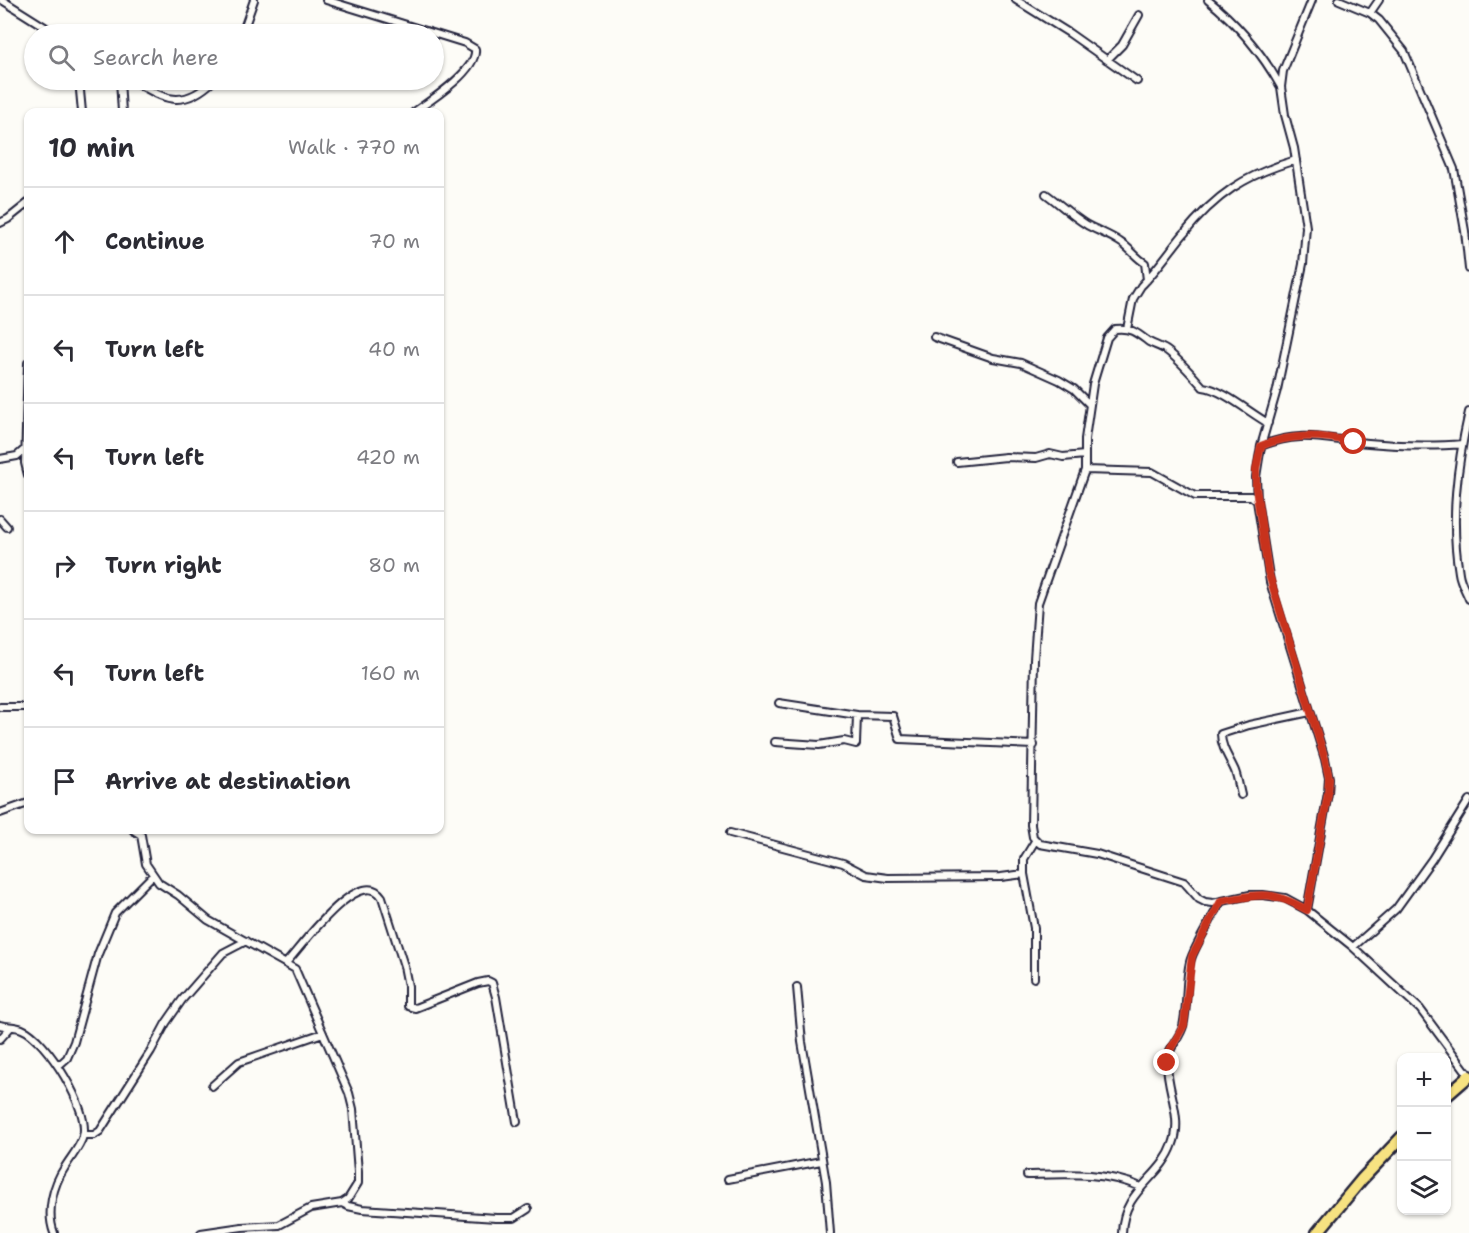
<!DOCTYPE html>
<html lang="en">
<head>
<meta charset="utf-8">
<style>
	body { margin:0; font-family:"Shantell Sans",sans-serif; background:#f7f7f7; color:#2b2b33 }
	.controls { position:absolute; right:18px; bottom:18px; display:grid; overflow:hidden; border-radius:12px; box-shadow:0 2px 4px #0004 }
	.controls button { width:54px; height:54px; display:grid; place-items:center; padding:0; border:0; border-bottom:2px solid #e1e1e2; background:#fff; color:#2b2b33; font:30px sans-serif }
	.stop { position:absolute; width:18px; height:18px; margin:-14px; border:4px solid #c8321e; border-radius:50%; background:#fff }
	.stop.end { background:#c8321e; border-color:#fff; box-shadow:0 2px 6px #0008 }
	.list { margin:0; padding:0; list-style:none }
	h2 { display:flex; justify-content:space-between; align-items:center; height:78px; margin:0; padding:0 24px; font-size:26px }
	h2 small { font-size:20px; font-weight:400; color:#7c7c81 }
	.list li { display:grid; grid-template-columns:39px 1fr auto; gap:18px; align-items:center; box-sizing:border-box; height:108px; padding:0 24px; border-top:2px solid #e1e1e2 }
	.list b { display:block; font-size:22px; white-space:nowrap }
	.list em { font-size:20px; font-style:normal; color:#7c7c81 }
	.icon { flex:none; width:33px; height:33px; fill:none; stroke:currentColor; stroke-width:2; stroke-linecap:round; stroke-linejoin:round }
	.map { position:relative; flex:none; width:1469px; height:1233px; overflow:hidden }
	.search { position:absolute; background:#fff; box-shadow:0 2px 4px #0004; left:24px; top:24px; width:420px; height:66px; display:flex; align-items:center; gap:15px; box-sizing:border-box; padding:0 21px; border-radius:33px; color:#7c7c81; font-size:22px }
	.panel { position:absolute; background:#fff; box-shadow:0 2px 4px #0004; left:24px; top:108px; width:420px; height:726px; border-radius:12px }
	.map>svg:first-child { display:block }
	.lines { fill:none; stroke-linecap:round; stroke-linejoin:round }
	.minor-casing { stroke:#22223b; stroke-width:10 }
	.primary-casing { stroke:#22223b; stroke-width:15 }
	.minor { stroke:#fdfcf7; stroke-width:6 }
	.primary { stroke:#f7e281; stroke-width:10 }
	.route { stroke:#c8321e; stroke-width:8 }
</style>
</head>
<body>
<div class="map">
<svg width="1469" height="1233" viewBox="0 0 1469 1233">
	<rect width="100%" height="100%" fill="#fdfcf7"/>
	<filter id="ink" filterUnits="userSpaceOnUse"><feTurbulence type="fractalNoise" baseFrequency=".0167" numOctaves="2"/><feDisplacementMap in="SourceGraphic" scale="12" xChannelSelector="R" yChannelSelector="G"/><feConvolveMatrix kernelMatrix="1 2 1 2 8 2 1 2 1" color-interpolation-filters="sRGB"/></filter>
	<g filter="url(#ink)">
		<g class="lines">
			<defs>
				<path id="minor" d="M2 0 56 34
					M326 0 465 43 475 49C478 70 430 101 414 112
					M1016 0 1069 33 1137 81
					M1208 0C1239 25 1262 53 1281 87
					M1312 0 1283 71 1281 87 1285 115 1294 148 1306 227 1303 264 1277 390 1261 446 1256 477 1257 501 1270 582 1325 759 1329 778 1328 793 1307 910 1353 947 1420 1009 1469 1075
					M1339 0 1370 13 1379 20 1404 51 1454 169 1465 231 1469 269
					M1370 13 1379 0
					M242 34 254 0
					M1107 60 1122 45 1139 15
					M79 80 82 112
					M120 80 122 112
					M132 80C165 100 183 110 214 80
					M1046 194C1060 204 1072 216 1087 225 1098 231 1110 235 1120 242 1130 248 1135 257 1145 263L1147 280
					M0 223 8 219 28 203
					M1127 329 1133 299 1141 286C1156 271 1169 252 1182 236 1216 194 1245 175 1296 160
					M934 337 993 358 1021 363 1059 380 1074 389 1089 404
					M28 363 25 463 28 475
					M1469 412C1457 465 1450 519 1459 573 1460 582 1466 591 1469 599
					M1268 423C1250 413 1222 389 1203 387 1192 375 1180 360 1166 350 1161 347 1155 345 1149 342 1137 333 1131 327 1115 329L1107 338 1093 384 1085 439V470L1038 603 1034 659 1031 825 1033 837 1040 844 1097 854 1184 882 1199 899 1205 902 1213 903 1250 895H1263L1285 898 1307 910
					M1261 446C1297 431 1319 438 1356 442 1388 445 1430 447 1462 444
					M0 459 17 456 25 449
					M957 462 1006 457 1036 458 1050 454 1063 457 1085 455
					M1085 470 1152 472 1195 496H1251L1257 501
					M0 519 7 527
					M779 703 857 715
					M0 707H28
					M775 742 819 745 844 741 856 744 857 715 893 716 900 739 1034 745
					M1241 795C1239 787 1238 779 1235 771 1230 759 1221 748 1221 734L1249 725 1310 712
					M0 813 28 803
					M133 830 141 835 146 864 159 883 178 895 208 920 295 969 349 1093 353 1109 358 1172V1183L348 1199 342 1203 311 1208 279 1225 242 1227 201 1233
					M730 833 843 863 866 875 888 878 1001 877 1024 874
					M1353 947 1396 909 1432 859 1469 800
					M286 963C301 947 360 864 382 897L404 966 408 986V1006L415 1008 478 983 488 981 492 983 496 997 517 1122
					M1034 978V928L1024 874V859L1035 841
					M797 987 802 1042 826 1182 830 1233
					M0 1025C7 1027 16 1026 22 1029 46 1038 91 1111 83 1136 80 1147 71 1157 65 1167 53 1185 46 1212 54 1233
					M0 1039 10 1028
					M58 1066 67 1058 74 1042 98 954 115 913 153 875
					M212 1086 239 1062 323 1033
					M84 1135H94L100 1131 151 1051 166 1023 182 1000 223 953 246 941
					M1027 1175C1066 1174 1104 1171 1141 1187
					M728 1179 821 1161
					M342 1203 348 1206 362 1209 496 1218H514L528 1209
					M1122 1233C1123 1189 1161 1179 1173 1144 1183 1117 1167 1091 1167 1063 1167 1048 1180 1039 1183 1026 1188 1005 1185 983 1190 962 1194 946 1213 918 1221 901"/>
				<path id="primary" d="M1446 1096 1469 1076
					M1317 1233 1362 1179 1402 1137"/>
			</defs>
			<use href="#minor" class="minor-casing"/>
			<use href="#primary" class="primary-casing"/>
			<use href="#minor" class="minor"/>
			<use href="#primary" class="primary"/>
		</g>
	</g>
	<g class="lines" filter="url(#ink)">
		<path class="route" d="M1167 1063 1170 1050 1184 1025 1192 956 1221 901C1261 894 1270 890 1307 910L1328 794 1329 778 1325 759 1268 571 1256 488V469L1261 446C1292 433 1321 435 1354 442"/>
	</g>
</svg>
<div class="controls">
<button>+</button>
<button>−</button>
<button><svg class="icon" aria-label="layers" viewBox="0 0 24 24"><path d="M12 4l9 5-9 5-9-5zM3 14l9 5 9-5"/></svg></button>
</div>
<div class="stop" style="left:1354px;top:442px"></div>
<div class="stop end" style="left:1167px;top:1063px"></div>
<div class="search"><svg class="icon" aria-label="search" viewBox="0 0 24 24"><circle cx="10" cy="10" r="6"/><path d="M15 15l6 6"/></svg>Search here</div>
<section class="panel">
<h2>10 min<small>Walk · 770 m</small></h2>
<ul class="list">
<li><svg class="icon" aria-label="ahead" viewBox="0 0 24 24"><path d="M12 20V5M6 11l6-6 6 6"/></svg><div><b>Continue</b></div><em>70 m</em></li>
<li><svg class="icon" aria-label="left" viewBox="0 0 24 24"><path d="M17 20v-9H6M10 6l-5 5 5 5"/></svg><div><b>Turn left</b></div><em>40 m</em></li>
<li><svg class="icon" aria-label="left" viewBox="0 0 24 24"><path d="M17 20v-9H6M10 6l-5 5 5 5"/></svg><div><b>Turn left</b></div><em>420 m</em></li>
<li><svg class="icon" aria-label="right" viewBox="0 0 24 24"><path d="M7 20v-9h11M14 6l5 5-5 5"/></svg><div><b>Turn right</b></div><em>80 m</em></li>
<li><svg class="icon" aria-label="left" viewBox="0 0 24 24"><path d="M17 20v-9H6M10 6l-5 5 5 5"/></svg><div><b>Turn left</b></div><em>160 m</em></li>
<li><svg class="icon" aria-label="arrive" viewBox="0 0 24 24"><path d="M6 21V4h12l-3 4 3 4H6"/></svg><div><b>Arrive at destination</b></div></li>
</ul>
</section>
</div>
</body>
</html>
